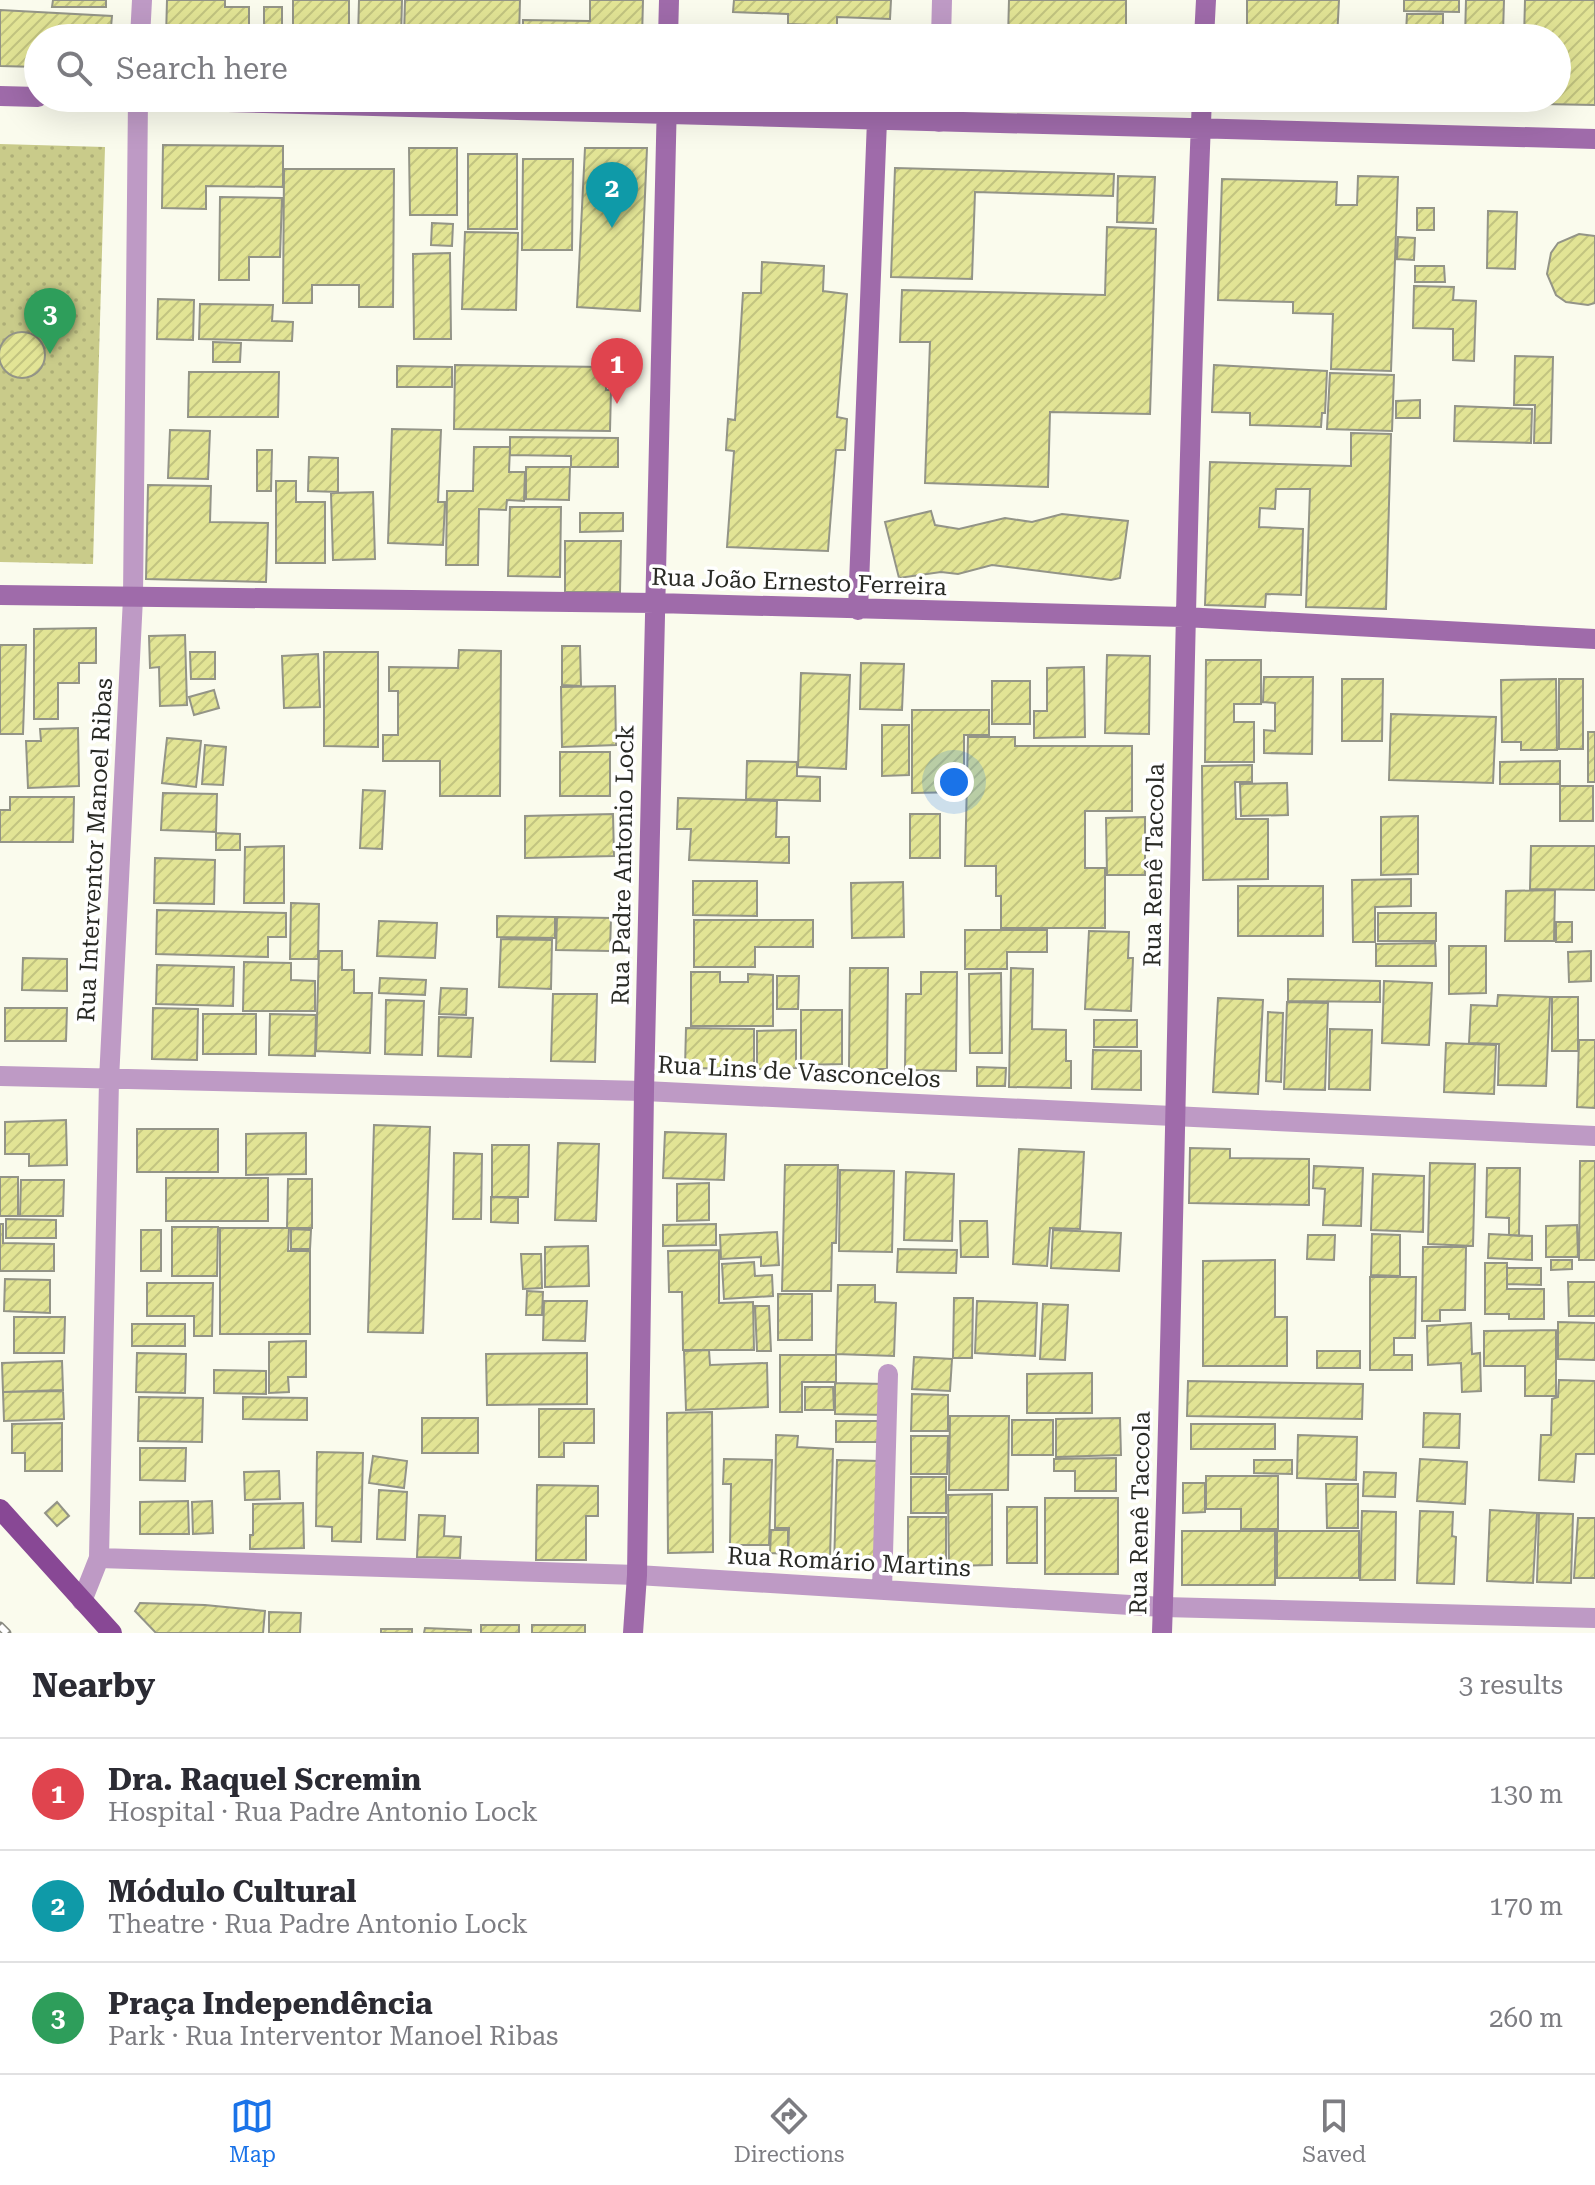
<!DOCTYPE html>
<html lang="en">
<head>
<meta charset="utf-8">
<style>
	body { margin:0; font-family:"Roboto Serif",serif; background:#f7f7f7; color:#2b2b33 }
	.you { position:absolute; left:954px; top:782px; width:28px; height:28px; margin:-20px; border:6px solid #fff; border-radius:50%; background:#1a73e8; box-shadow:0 0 0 12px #1a73e833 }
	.badge { display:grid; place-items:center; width:52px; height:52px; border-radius:50%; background:#1a73e8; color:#fff; font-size:26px; font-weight:700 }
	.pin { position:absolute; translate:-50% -66px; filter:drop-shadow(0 2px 4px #0008) }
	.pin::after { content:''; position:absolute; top:42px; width:28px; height:24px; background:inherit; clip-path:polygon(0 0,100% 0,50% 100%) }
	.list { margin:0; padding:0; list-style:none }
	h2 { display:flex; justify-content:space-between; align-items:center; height:104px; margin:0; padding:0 32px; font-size:34px }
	h2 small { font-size:26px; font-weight:400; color:#7c7c81 }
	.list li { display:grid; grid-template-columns:52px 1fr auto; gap:24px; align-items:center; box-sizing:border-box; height:112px; padding:0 32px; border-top:2px solid #e1e1e2 }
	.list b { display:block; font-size:30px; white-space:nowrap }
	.list p { margin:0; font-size:26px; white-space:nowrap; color:#7c7c81 }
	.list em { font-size:26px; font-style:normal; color:#7c7c81 }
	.icon { flex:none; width:44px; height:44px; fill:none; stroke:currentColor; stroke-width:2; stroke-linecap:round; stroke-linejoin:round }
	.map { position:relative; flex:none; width:1595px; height:1633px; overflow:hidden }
	.search { position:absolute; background:#fff; box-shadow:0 8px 32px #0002; left:24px; right:24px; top:24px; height:88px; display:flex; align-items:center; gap:20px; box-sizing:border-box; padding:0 28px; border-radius:44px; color:#7c7c81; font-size:30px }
	.sheet { height:440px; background:#fff }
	nav { display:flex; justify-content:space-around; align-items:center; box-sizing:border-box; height:112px; border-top:2px solid #e1e1e2; background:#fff; font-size:22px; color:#7c7c81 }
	nav a { display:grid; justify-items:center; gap:4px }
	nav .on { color:#1a73e8 }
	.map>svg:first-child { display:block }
	.park { fill:url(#park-dots) }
	.building { fill:url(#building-hatch); stroke:#939487; stroke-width:2 }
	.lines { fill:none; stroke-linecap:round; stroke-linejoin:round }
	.street { stroke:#be9ac5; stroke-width:20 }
	.secondary { stroke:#9f6baa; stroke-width:20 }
	.primary { stroke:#884895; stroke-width:20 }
	.rail-casing { stroke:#8a8b82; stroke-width:9 }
	.rail { stroke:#fff; stroke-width:6; stroke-dasharray:18; stroke-linecap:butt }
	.labels { text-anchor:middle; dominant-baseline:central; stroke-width:7; stroke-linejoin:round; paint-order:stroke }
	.street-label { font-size:24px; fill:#292a25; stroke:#fff }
</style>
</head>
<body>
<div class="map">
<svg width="1595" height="1633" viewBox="0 0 1595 1633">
	<defs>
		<pattern id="park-dots" width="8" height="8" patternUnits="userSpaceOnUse" patternTransform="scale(2)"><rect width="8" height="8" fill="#c9cb8a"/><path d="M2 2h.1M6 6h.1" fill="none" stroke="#adae77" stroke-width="1.8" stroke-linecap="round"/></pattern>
		<pattern id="building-hatch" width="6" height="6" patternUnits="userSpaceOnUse" patternTransform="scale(2)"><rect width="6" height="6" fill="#e2e495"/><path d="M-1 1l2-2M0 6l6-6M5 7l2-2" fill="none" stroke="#c2c480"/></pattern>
	</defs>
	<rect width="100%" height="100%" fill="#fafbed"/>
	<path class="park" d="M0 144 105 147 93 564 0 562Z"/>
	<path class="building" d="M53 0H106V7H52Z
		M167 0H225V7H249V30H264V7H282V38H166Z
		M293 0H349V38H293Z
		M359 0H402L401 38H358Z
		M405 0H520L519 38H404Z
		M590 0H643L642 38H523V20L590 21Z
		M734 0H891L890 19 837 17V26L788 24V14L733 12Z
		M1009 0H1126V38H1008Z
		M1247 0H1339L1337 38H1221V25H1247Z
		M1404 0H1459V12L1404 11Z
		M1466 0H1504L1503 33H1518V38H1465Z
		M1525 0H1595V105L1541 104V98H1557V38H1524Z
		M0 10 112 16 110 38H38V67L0 66Z
		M1407 14H1443V35L1458 36V38H1342L1343 31 1406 32Z
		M1341 98H1457V104L1341 101Z
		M163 145 283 146V187L206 186V209L162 208Z
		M409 148H457V215H410Z
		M585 148H647L640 311 577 307Z
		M468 154H517V229H468Z
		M523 159H573L572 250H522Z
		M895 168 1114 174 1113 196 975 192 972 279 891 277Z
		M284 169H394L393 307H359V285H312V303H283Z
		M1118 176 1155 177 1153 223 1117 222Z
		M1358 176 1398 177 1391 371 1331 369 1333 314 1293 313V302L1218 300 1222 179 1337 182 1336 205H1357Z
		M220 197 282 198 280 257H249V280H219Z
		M1417 208H1434V230H1417Z
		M1488 211 1517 212 1515 269 1487 268Z
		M432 223 453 224 452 246 431 245Z
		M1107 227 1156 229 1150 414 1050 412 1048 487 925 483 930 342H900L902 290 1105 295Z
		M465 232 518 233 516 310 462 309Z
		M1579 234 1595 236V303L1588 305 1566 302 1556 295 1547 274 1551 253 1558 243Z
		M1398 237 1415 238 1414 260 1397 259Z
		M450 253 451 339H414L413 254Z
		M762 262 824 266 823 291 847 294 837 417 847 419 845 450H836L828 551 727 547 734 451 726 450 728 419 735 420 743 293H761Z
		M1415 266H1444L1445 282H1415Z
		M1414 286 1454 287 1453 300 1476 301 1474 361 1453 360V329L1413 328Z
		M158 299 194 300 193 340 157 339Z
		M200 304 273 305 272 321 293 322 292 341 199 339Z
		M-1 355a23 23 0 1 1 46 0a23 23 0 1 1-46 0Z
		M213 342 241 343 240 362H213Z
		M1515 356 1553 357 1551 443H1534L1535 405H1514Z
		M455 365 606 367V390H611L610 431 454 429Z
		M1214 365 1327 371 1325 413H1322L1321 427 1250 425V413L1212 412Z
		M397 366 452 367V387H397Z
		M189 372H279L278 417H188Z
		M1330 373 1394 375 1392 431 1327 429Z
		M1420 400V418H1396V401Z
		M1455 406 1532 409 1531 443 1454 441Z
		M392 429 441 430 438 502H445L443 545 388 543Z
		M170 430 210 431 208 479 168 478Z
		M1351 433 1391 434 1386 609 1306 607 1310 489H1276L1275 509 1260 508 1259 527 1303 529 1301 595 1266 594 1265 607 1205 605 1210 462 1351 466Z
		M510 437 618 438V467H571V456L510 455Z
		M474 447H510L509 472H525L524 501 507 500 506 510 479 509 478 565H446L447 491H473Z
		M257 450H272L271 491H257Z
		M309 457 338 458V492L308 491Z
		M526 467H570L569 500 526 499Z
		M276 481H296V502H325V563H276Z
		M148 485 211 486 210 522 268 523 266 582 146 579Z
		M373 492 375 559 333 560 331 493Z
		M510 507H561L560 577 508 576Z
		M931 511 935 525 959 529 1005 518 1032 522 1062 514 1128 521 1120 578 1111 580 992 565 958 574 941 572 899 578 885 522Z
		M580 513H623V531L580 532Z
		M565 541H621L620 592H565Z
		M96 628V663H79V683H58V719H34V629Z
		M185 635 187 705 160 706 159 667 150 668 149 636Z
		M0 645H26L23 734H0Z
		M562 646H580L581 686 562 685Z
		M459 650 501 651 500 796H440V761H383V735H398V691H389V667L458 668Z
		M190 652H215V679H191Z
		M324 652H378V747L324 746Z
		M318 654 320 707 284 708 282 656Z
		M1107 655 1150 656 1149 734 1105 733Z
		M1206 660H1261V704H1234V722H1254V762H1205Z
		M861 663 904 664 902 710 860 709Z
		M1084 667 1085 737 1034 738V711H1047V668Z
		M801 673 850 675 846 769 798 767Z
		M1264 677H1313L1312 754 1264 753V730L1275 731V703L1263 702Z
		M1342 679H1383L1382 741H1342Z
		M1556 679 1557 750H1521V742H1502L1501 680Z
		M1559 679H1583V749H1559Z
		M992 681H1030V724H992Z
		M615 686 616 745 562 747 561 687Z
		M214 690 219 708 194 715 189 697Z
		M912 710H989V735H964V792L912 793Z
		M1391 714 1496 717 1493 783 1389 780Z
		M882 725H909V775L882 776Z
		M78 728 79 786 28 788 26 741H41L40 729Z
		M1588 732H1595V782H1588Z
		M968 737H1015V746H1132V811H1085V868H1105V928H1001V896H996V866H965Z
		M167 738 201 741 196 787 162 783Z
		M205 745 226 747 223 785 202 784Z
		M560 752H610V796H560Z
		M747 761 797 762V776L820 777V801L746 799Z
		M1560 761V784H1500V762Z
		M1252 765V782H1235L1236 819H1268V879L1203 880 1202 766Z
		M1287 783 1288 815 1241 816 1240 784Z
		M1560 786H1593V821H1560Z
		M363 790 385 791 382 849 360 848Z
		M163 793 217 794 216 832 161 830Z
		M10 797H74L73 842H0V810H10Z
		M678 798 777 801 776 837H789V863L689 860 691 829H677Z
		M613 814 614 856 525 858V816Z
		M910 814H940V858H910Z
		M1418 816V874L1381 875V817Z
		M1145 817V875H1107L1106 818Z
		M216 833 240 834V850H216Z
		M284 846V903H244L245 847Z
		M1531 846H1595V890L1530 889Z
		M155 858 215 860 214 904 154 903Z
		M1411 879V906L1375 907V942H1353L1352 880Z
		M693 881H757V916L693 915Z
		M903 882 904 937 852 938 851 883Z
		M1238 886H1323V936H1238Z
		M1555 890 1554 941H1505L1506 891Z
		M291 903 319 904 318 959H290Z
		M157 910 286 913V937H268V957L156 954Z
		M1378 913H1436V941H1378Z
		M497 916 555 917V938L497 937Z
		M557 917 611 918 610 951 556 950Z
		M694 920H813V947H755V967H694Z
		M379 921 437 923 435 958 377 956Z
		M1556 922H1572V942H1556Z
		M965 930H1047V952H1007V969H965Z
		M1089 931 1129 932 1128 958H1133L1131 1011 1085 1009Z
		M501 939 552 940 551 989 499 987Z
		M1435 943 1436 966H1376V944Z
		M1449 946H1486V993L1449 994Z
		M319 951H342V970H354V993H372L370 1053 316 1051Z
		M1591 951V981L1569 982 1568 952Z
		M23 958 67 959V991L22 990Z
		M244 962 291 963V980L315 981V1011H243Z
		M157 965 234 967 233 1006 156 1004Z
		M850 968H888L887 1069H849Z
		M1011 968 1033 969 1032 1029 1066 1030V1061H1071V1088L1009 1087Z
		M691 972H720V982H748V974L773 975V1026H691Z
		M921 972H957L956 1071 905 1070 906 994H921Z
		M1001 973 1002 1053H970L969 974Z
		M777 976H799L798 1009H777Z
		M380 978 426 980 425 995 379 993Z
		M1288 979 1380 981V1002L1288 1001Z
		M1384 981 1432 983 1429 1045 1382 1043Z
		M441 988 467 989 466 1015 439 1014Z
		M553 994H597L595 1062 551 1061Z
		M1498 995 1550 997 1546 1086 1498 1085 1499 1044 1469 1043 1471 1005 1497 1006Z
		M1552 997H1578V1051H1552Z
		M1218 998 1263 1000 1258 1094 1213 1092Z
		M386 1000 424 1001 422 1055 385 1054Z
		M1287 1002 1328 1003 1325 1090 1284 1089Z
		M5 1008H67L66 1041H5Z
		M153 1008 198 1009 197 1060 152 1059Z
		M801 1010H842V1064L801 1065Z
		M1268 1012 1283 1013 1281 1082 1266 1081Z
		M203 1014H256V1054H203Z
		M270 1014 316 1015 315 1056 269 1055Z
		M439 1017 473 1018 471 1057 438 1056Z
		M1094 1020H1137V1047H1094Z
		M686 1028 754 1029V1069L685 1068Z
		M1330 1029 1372 1030 1370 1090 1329 1089Z
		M796 1030V1068L757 1069V1031Z
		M1579 1040H1595V1108L1577 1107Z
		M1446 1043 1496 1045 1494 1094 1444 1092Z
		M1093 1050 1141 1051V1090L1092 1089Z
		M977 1067 1006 1068 1005 1086H977Z
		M66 1120 67 1165 29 1166V1154H5V1122Z
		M374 1125 430 1127 423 1333 368 1332Z
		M137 1129H218V1172H137Z
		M665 1132 726 1134 724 1180 663 1178Z
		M306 1133V1174L246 1175V1134Z
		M558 1143 599 1144 596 1221 555 1220Z
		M492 1145H529L528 1197H492Z
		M1190 1148 1230 1149V1158L1309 1159V1205L1189 1203Z
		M1019 1149 1084 1152 1080 1229 1050 1228 1047 1266 1013 1264Z
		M454 1153 482 1154 481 1219H453Z
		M1580 1161H1595V1260H1579Z
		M1430 1163 1475 1164 1473 1246 1428 1244Z
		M785 1165H838L836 1243H832L831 1291H782Z
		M1314 1166 1363 1168 1361 1226 1323 1225 1325 1189 1313 1188Z
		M1487 1168H1520L1519 1236 1509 1235V1218L1486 1217Z
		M840 1170 894 1171 892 1252 839 1251Z
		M906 1172 954 1174 952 1241 904 1240Z
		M1373 1174 1424 1176 1423 1232 1371 1230Z
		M0 1177H18V1216H0Z
		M166 1178H268V1221H166Z
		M288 1179H312V1228H287Z
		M21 1180H64L63 1216H20Z
		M709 1183V1220L677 1221V1184Z
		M491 1197 518 1198V1223L491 1222Z
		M6 1219 56 1220V1238H6Z
		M960 1221H987L988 1257H961Z
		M0 1224H3V1243L54 1244V1271H0Z
		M716 1224V1245L663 1246V1225Z
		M1577 1225 1578 1257H1546V1226Z
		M172 1227H218L217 1276H172Z
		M220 1228H289L288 1251H310V1334H220Z
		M291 1229 311 1230 310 1249H291Z
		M141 1230H161V1271H141Z
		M1053 1230 1121 1233 1119 1271 1051 1268Z
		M777 1232 779 1265 761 1266V1257L721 1259 720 1235Z
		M1372 1234 1400 1235V1276L1371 1275Z
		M1489 1234 1532 1236V1260L1488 1258Z
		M1308 1235H1335L1334 1260 1307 1259Z
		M588 1246 589 1286 545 1287V1247Z
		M1423 1247H1466L1465 1310H1440V1321H1422Z
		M898 1249 957 1250 956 1273 897 1272Z
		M719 1250V1303L753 1302 754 1350H683L682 1292H669L668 1251Z
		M521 1254H541L542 1288 523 1289Z
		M1275 1260V1317H1287V1366H1203V1261Z
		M1551 1260H1572V1269L1551 1270Z
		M754 1262 755 1276 772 1275 773 1296 724 1299 722 1264Z
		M1485 1263H1507V1289H1544V1319H1509V1314H1485Z
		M1507 1268H1541V1285L1507 1284Z
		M1370 1277H1416L1415 1338H1394V1355H1412V1370H1370Z
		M5 1279 50 1280V1313L4 1311Z
		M1568 1282H1595V1316H1569Z
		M147 1283H213L212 1336H194V1316H147Z
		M838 1285H875V1302L896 1303 894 1356 836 1354Z
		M527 1291 543 1292 542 1315H526Z
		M778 1294H812V1340H778Z
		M954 1298H973L972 1358H953Z
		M544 1301H587L585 1341 543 1340Z
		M977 1301 1037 1303 1035 1356 975 1353Z
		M1043 1304 1068 1305 1065 1360 1040 1359Z
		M755 1306H769L771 1351H757Z
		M14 1317H65L64 1353H14Z
		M1558 1322 1595 1323V1360L1558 1359Z
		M1471 1323 1472 1354 1480 1353 1481 1391 1462 1392 1461 1363 1428 1365 1427 1326Z
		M132 1324H185V1346H132Z
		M1556 1330V1396H1525V1366H1484V1331Z
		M306 1341V1377H288L289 1392 269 1393V1342Z
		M709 1350 710 1365 767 1363 768 1407 686 1410 684 1351Z
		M1317 1351H1360V1368H1317Z
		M137 1353 186 1354 185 1393 136 1392Z
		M587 1353V1404L487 1405 486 1354Z
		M780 1355H836V1382H802V1412H780Z
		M914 1357 952 1359 950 1391 912 1389Z
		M62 1361 63 1390 3 1392 2 1363Z
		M214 1370 266 1371V1394L214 1393Z
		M1092 1373V1413H1027V1374Z
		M1559 1380 1595 1381V1454H1576L1574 1482 1539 1480 1541 1435H1551L1552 1399 1558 1397Z
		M1188 1381 1363 1384 1362 1419 1187 1416Z
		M835 1383 886 1384V1415L835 1414Z
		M805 1387H833L834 1410H805Z
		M63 1391 64 1419 4 1421 3 1392Z
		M912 1394 948 1395V1431H911Z
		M139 1397 203 1398 202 1442 138 1441Z
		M243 1397 307 1398V1420L243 1419Z
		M539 1409H594V1443H564V1457H539Z
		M712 1412 713 1552 668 1553 667 1413Z
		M1424 1413 1460 1414 1459 1448 1423 1447Z
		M950 1416H1009L1008 1490H949Z
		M422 1418H478V1453H422Z
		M1120 1418 1121 1455 1056 1457V1419Z
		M1012 1420H1053V1455H1012Z
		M836 1421H884V1442H836Z
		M62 1423V1471H25V1453H12V1424Z
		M1191 1424H1275V1449H1191Z
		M776 1435 798 1436 797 1447 833 1449 830 1558 788 1557 789 1528H775Z
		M1298 1435 1357 1437 1356 1480 1297 1478Z
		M911 1436H948L947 1474H911Z
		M140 1448H186L185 1481 140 1480Z
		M317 1452 363 1453 361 1542 332 1541V1527L316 1526Z
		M373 1456 407 1461 404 1488 369 1483Z
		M1116 1458V1491H1075V1471H1054V1459Z
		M724 1459 772 1460 769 1545H730L731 1484H723Z
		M1420 1459 1467 1462 1465 1504 1417 1501Z
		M837 1460 879 1461 876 1568 834 1567Z
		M1254 1460H1292V1474L1254 1473Z
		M279 1471 280 1499 245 1500 244 1472Z
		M1364 1472 1396 1473 1395 1497 1363 1496Z
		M1206 1476H1278V1529H1241V1509H1206Z
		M911 1477H946V1513H911Z
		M1183 1483H1205V1512L1183 1513Z
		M1326 1484H1358V1528H1327Z
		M537 1485 598 1486V1516H586V1560H536Z
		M379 1490 407 1492 405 1540 377 1539Z
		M992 1494V1565L949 1566 948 1495Z
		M1045 1498H1118V1574H1045Z
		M188 1501 189 1534H140V1502Z
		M212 1501 213 1533 193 1534 192 1502Z
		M57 1502 69 1516 57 1526 45 1513Z
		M303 1503 304 1548 250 1549V1535H253V1504Z
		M1007 1507H1037V1563H1007Z
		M1490 1510 1537 1513 1533 1583 1487 1581Z
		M1362 1511 1396 1512 1395 1580H1360Z
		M1420 1511 1453 1512 1452 1536 1456 1537 1454 1584 1417 1583Z
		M1539 1513 1573 1514 1571 1583 1537 1582Z
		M419 1515 445 1516 444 1536 461 1537 460 1558 417 1557Z
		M908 1517H946V1567H908Z
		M1578 1518H1595V1578H1574Z
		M771 1530H788V1554L770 1553Z
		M1182 1531H1275V1585H1182Z
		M1277 1531H1359V1578H1277Z
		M140 1603 205 1605 265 1611 263 1633H156L135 1611Z
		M269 1612 301 1613 300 1633H269Z
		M481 1625H519V1633H481Z
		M532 1625H585V1633H532Z
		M425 1628 471 1630V1633H424Z
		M381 1629H412V1633H381Z"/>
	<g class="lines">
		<path class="street" d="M140 38 142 0
			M941 38 942 0
			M939 122 940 98
			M0 1076 644 1091 1595 1136
			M99 1558 637 1575 1163 1607 1595 1618
			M882 1590 888 1374
			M82 1601 99 1558 109 1080 133 598 138 98"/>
		<path class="secondary" d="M668 38 669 0
			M1204 38 1206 0
			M0 96 38 97
			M77 98 1595 139
			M0 595 655 603 1184 617 1595 639
			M858 610 877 120
			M633 1633 637 1575 644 1091 667 98
			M1162 1633C1179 1121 1181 610 1202 98"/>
		<path class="primary" d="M0 1509 112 1633"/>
		<defs>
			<path id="rail" d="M0 1626 7 1633"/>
		</defs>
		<use href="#rail" class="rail-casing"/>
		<use href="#rail" class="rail"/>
	</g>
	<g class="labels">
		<g class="street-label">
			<text transform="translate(799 582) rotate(2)">Rua João Ernesto Ferreira</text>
			<text transform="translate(95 850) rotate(-87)">Rua Interventor Manoel Ribas</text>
			<text transform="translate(623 865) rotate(-89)">Rua Padre Antonio Lock</text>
			<text transform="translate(1154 865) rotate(-89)">Rua Renê Taccola</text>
			<text transform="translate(799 1072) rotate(3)">Rua Lins de Vasconcelos</text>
			<text transform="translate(1140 1513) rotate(-89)">Rua Renê Taccola</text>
			<text transform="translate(849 1562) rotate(3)">Rua Romário Martins</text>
		</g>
	</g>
</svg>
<div class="you"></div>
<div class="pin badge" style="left:617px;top:404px;background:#e0444e">1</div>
<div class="pin badge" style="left:612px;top:228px;background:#0f9aa8">2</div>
<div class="pin badge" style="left:50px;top:354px;background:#2e9e5b">3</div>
<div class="search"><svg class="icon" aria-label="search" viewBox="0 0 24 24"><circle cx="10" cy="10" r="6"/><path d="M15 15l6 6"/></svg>Search here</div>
</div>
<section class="sheet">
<h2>Nearby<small>3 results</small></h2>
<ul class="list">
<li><span class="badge" style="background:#e0444e">1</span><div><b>Dra. Raquel Scremin</b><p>Hospital · Rua Padre Antonio Lock</p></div><em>130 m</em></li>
<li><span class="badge" style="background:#0f9aa8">2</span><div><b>Módulo Cultural</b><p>Theatre · Rua Padre Antonio Lock</p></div><em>170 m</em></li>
<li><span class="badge" style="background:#2e9e5b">3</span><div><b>Praça Independência</b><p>Park · Rua Interventor Manoel Ribas</p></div><em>260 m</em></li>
</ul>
</section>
<nav>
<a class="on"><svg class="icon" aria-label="map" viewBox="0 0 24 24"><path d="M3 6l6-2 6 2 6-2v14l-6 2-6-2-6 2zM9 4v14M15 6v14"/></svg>Map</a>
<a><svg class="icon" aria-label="directions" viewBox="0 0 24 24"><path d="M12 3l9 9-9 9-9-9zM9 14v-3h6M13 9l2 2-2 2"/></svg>Directions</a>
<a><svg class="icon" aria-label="saved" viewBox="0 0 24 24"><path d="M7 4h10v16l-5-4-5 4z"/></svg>Saved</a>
</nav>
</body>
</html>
